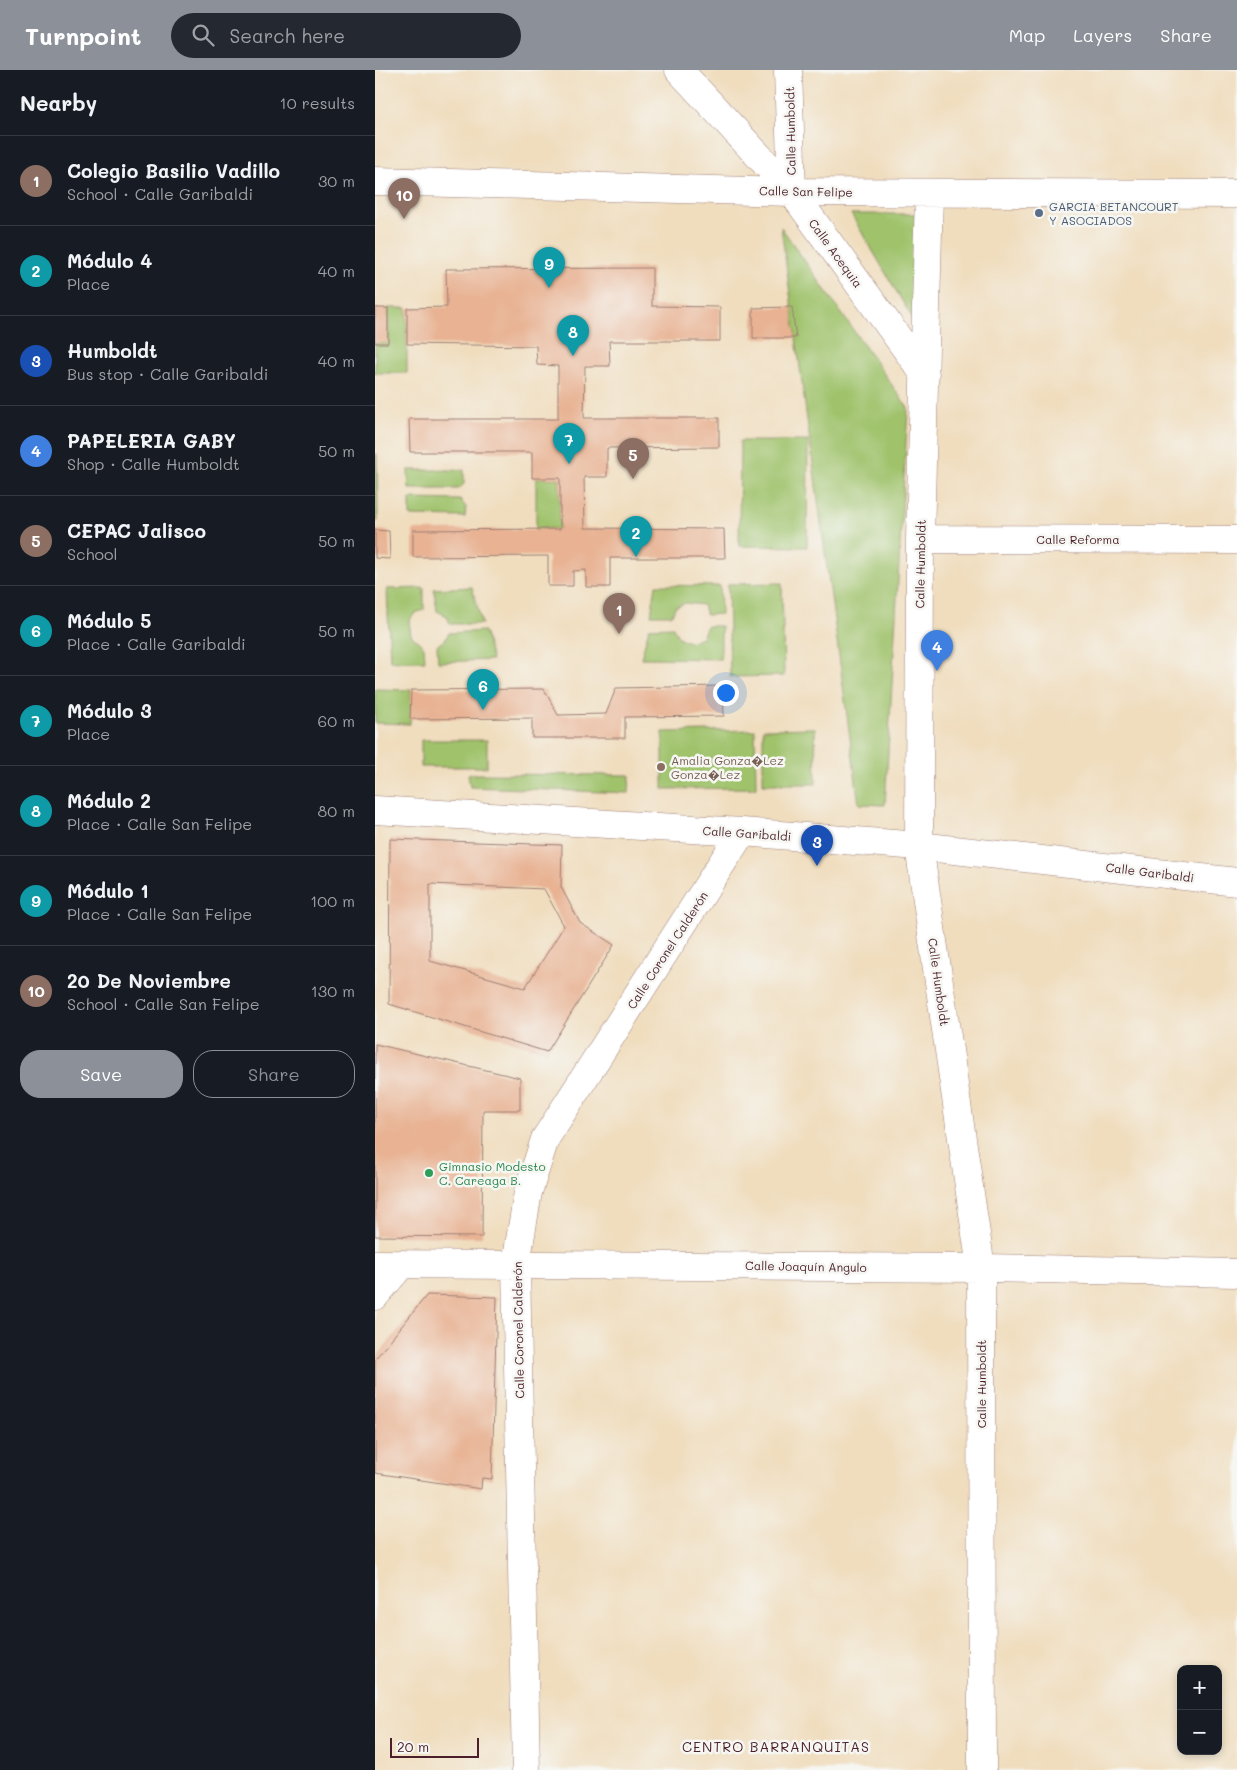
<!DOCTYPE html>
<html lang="en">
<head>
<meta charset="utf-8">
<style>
	body { margin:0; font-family:Mali,sans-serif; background:#242831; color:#f1f3f6 }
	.controls { position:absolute; right:15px; bottom:15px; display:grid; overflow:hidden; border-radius:10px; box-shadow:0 2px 8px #0003 }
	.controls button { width:45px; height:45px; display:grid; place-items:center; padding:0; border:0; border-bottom:1px solid #363941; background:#171b24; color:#f1f3f6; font:25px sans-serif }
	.scale { position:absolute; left:15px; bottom:12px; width:89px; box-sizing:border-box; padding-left:5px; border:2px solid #4a1f2b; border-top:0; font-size:14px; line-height:18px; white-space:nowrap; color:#4a1f2b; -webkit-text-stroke:4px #f6f6f2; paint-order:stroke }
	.you { position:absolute; left:350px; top:622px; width:18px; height:18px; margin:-12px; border:4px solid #fff; border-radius:50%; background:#1a73e8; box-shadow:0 0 0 8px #1a73e833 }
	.badge { display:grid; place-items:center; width:32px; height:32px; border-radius:50%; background:#8c9099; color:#fff; font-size:16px; font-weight:700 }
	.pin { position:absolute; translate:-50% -41px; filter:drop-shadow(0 1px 2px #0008) }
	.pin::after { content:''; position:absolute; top:26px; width:18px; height:15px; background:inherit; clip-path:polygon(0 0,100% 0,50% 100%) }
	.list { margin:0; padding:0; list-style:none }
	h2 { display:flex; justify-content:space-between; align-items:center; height:65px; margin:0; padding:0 20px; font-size:21px }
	h2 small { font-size:16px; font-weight:400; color:#9ea1a6 }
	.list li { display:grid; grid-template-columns:32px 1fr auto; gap:15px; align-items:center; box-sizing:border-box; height:90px; padding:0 20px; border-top:1px solid #363941 }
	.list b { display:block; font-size:19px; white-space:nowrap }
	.list p { margin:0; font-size:16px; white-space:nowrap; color:#9ea1a6 }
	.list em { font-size:16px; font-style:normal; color:#9ea1a6 }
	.actions { display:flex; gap:10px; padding:15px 20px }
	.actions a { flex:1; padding:11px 0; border:1px solid #8c9099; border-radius:20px; text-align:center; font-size:18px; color:#8c9099 }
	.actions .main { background:#8c9099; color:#fff }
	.icon { flex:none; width:28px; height:28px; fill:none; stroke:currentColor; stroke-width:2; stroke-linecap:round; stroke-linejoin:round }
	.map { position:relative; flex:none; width:862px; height:1700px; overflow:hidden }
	header { display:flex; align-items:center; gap:30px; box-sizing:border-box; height:70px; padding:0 25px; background:#8c9099; color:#fff }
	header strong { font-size:24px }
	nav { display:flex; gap:28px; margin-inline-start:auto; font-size:18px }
	.search { width:350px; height:45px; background:#242831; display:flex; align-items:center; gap:12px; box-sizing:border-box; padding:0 18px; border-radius:28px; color:#9ea1a6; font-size:19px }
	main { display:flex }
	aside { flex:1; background:#171b24 }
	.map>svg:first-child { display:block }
	.green { fill:#9fc26b; stroke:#74704b }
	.building { fill:#e8b293; fill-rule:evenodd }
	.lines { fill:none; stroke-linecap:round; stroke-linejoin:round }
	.minor-casing { stroke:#9d7e74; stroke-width:29 }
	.minor { stroke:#fff; stroke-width:28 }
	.service-dot { fill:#5c6f8a; stroke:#f6f6f2; stroke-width:2 }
	.education-dot { fill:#8d6e63; stroke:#f6f6f2; stroke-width:2 }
	.leisure-dot { fill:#2e9e5b; stroke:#f6f6f2; stroke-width:2 }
	.labels { text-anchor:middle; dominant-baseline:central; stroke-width:5; stroke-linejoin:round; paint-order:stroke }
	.street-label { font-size:12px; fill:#4a1f2b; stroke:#f6f6f2 }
	.service-label { font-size:12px; fill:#4e5e75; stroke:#f6f6f2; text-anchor:start }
	.education-label { font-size:12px; fill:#785e54; stroke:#f6f6f2; text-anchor:start }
	.leisure-label { font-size:12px; fill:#27864d; stroke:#f6f6f2; text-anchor:start }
	.neighbourhood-label { font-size:14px; letter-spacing:1px; fill:#4a1f2b; stroke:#f6f6f2 }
</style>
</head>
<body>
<header>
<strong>Turnpoint</strong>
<div class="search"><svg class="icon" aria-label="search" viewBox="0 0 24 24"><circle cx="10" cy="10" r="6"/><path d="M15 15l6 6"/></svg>Search here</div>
<nav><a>Map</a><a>Layers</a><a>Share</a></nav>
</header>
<main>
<aside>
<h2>Nearby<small>10 results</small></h2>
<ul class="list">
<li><span class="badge" style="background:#8d6e63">1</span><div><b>Colegio Basilio Vadillo</b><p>School · Calle Garibaldi</p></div><em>30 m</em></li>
<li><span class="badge" style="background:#0f9aa8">2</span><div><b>Módulo 4</b><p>Place</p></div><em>40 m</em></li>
<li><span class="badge" style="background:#1a4fb4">3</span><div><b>Humboldt</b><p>Bus stop · Calle Garibaldi</p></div><em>40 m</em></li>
<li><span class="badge" style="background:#3f7fe0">4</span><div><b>PAPELERIA GABY</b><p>Shop · Calle Humboldt</p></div><em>50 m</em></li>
<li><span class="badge" style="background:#8d6e63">5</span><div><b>CEPAC Jalisco</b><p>School</p></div><em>50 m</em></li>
<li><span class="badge" style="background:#0f9aa8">6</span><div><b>Módulo 5</b><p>Place · Calle Garibaldi</p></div><em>50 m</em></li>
<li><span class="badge" style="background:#0f9aa8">7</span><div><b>Módulo 3</b><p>Place</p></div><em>60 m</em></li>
<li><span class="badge" style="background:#0f9aa8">8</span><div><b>Módulo 2</b><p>Place · Calle San Felipe</p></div><em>80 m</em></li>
<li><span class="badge" style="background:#0f9aa8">9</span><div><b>Módulo 1</b><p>Place · Calle San Felipe</p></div><em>100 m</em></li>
<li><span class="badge" style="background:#8d6e63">10</span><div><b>20 De Noviembre</b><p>School · Calle San Felipe</p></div><em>130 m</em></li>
</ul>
<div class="actions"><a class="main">Save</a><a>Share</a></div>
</aside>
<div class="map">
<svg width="862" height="1700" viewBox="0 0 862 1700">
	<rect width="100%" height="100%" fill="#f6f6f2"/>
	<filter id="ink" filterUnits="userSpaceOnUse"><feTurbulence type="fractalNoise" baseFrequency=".02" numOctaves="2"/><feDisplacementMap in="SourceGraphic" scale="10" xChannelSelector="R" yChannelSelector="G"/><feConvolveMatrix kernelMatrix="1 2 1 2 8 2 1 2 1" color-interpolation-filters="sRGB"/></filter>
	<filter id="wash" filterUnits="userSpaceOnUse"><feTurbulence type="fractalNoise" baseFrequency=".0096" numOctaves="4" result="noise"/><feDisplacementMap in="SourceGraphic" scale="20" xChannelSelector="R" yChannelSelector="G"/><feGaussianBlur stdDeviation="1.12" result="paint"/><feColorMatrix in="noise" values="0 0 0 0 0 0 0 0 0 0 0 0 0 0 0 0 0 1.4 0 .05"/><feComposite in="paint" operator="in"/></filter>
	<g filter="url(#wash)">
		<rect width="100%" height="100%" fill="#f0ddbe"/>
		<path class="green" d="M476 144H544L543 258Z
			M406 157 533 338 510 735 484 734Z
			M13 238H32V303H0V273H13Z
			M365 371H433L432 477 364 476Z
			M0 384H2L3 451H0Z
			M33 400H89V414L83 419H34Z
			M161 408H185V459H161Z
			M35 429 85 430 91 437 90 447 35 446Z
			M407 513 409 606 355 607 353 514Z
			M281 515 345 516 346 544 331 545 328 535 310 533 300 537 297 545H276Z
			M97 517 107 554H75L72 546 62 541 59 519Z
			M49 518V540L40 543 34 551 36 565 49 577 50 591H15L12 519Z
			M332 556H346V589L266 588 274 558 298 557 303 567 314 572 327 567Z
			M109 561 117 590 63 592 62 575 69 571 74 563Z
			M0 619 36 620 35 654 0 653Z
			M440 658 441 714H388V659Z
			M380 660 381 718 288 719V662Z
			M46 670H112V697H46Z
			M93 704 255 705 254 723 95 717Z"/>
		<g id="blocks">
			<path class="building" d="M277 198V236L345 237V271H234L235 296H210L209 348H344V377L232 378V407H209L210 458 349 459 350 488H235V517H211V500L198 501V516H173V486L38 487V460L185 459V408H157V382H35L34 349H183V296L162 295 161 276 32 274V238L72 237 71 199Z
				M417 237 421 268H378V238Z
				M0 238H13V273H0Z
				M0 460 14 461 15 489 0 488Z
				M348 616 349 646 250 647V668H157V648L35 649 36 620 169 619 183 645 231 644 241 618Z
				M15 769 187 775 186 817 205 853 239 875 172 982 14 934ZM55 814 169 819 189 856 150 918 55 891Z
				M0 974 145 1008V1040H108L107 1167 0 1166Z
				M52 1225 122 1227 117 1409 107 1408 106 1419 0 1403V1289Z"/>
		</g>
	</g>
	<g filter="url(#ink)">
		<use href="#blocks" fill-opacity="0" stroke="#9d7e74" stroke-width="1"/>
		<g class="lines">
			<defs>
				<path id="minor" d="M304 0 417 122 550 305
					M413 0 417 122
					M0 111 417 122 862 124
					M554 123 545 469 544 776 606 1198 607 1700
					M545 469 862 470
					M0 740 367 762 544 776 862 812
					M0 1194 606 1198 862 1203
					M0 1226 27 1194
					M151 1700 141 1194 153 1122 170 1069 367 762"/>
			</defs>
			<use href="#minor" class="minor-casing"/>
			<use href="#minor" class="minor"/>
		</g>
	</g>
	<circle class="service-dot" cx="664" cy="143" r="5"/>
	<circle class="education-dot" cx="286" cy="697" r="5"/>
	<circle class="leisure-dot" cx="54" cy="1103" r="5"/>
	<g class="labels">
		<g class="street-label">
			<text transform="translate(415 61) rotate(-91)">Calle Humboldt</text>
			<text transform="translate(431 121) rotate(1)">Calle San Felipe</text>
			<text transform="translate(461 183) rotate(54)">Calle Acequia</text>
			<text x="703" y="469">Calle Reforma</text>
			<text transform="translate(545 494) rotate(-89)">Calle Humboldt</text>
			<text transform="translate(372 763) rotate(4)">Calle Garibaldi</text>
			<text transform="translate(775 802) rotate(7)">Calle Garibaldi</text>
			<text transform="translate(292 880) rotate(-57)">Calle Coronel Calderón</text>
			<text transform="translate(564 912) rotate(82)">Calle Humboldt</text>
			<text transform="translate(431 1196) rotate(1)">Calle Joaquín Angulo</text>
			<text transform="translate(143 1260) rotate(-91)">Calle Coronel Calderón</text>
			<text transform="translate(606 1314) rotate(-90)">Calle Humboldt</text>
		</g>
		<g class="service-label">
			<text x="674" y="136">GARCIA BETANCOURT<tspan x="674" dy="14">Y ASOCIADOS</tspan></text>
		</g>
		<g class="education-label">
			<text x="296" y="690">Amalia Gonza�Lez<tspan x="296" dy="14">Gonza�Lez</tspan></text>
		</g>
		<g class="leisure-label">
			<text x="64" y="1096">Gimnasio Modesto<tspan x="64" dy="14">C. Careaga B.</tspan></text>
		</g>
		<g class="neighbourhood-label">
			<text x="401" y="1676">CENTRO BARRANQUITAS</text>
		</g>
	</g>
</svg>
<div class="controls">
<button>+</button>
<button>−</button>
</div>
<div class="scale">20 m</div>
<div class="you"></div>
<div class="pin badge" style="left:244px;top:564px;background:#8d6e63">1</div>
<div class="pin badge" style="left:261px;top:487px;background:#0f9aa8">2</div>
<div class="pin badge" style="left:442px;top:796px;background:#1a4fb4">3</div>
<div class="pin badge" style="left:562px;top:601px;background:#3f7fe0">4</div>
<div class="pin badge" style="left:258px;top:409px;background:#8d6e63">5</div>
<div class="pin badge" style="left:108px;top:640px;background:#0f9aa8">6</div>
<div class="pin badge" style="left:194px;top:394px;background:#0f9aa8">7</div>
<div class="pin badge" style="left:198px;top:286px;background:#0f9aa8">8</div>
<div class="pin badge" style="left:174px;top:218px;background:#0f9aa8">9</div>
<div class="pin badge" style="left:29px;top:149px;background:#8d6e63">10</div>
</div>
</main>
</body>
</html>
